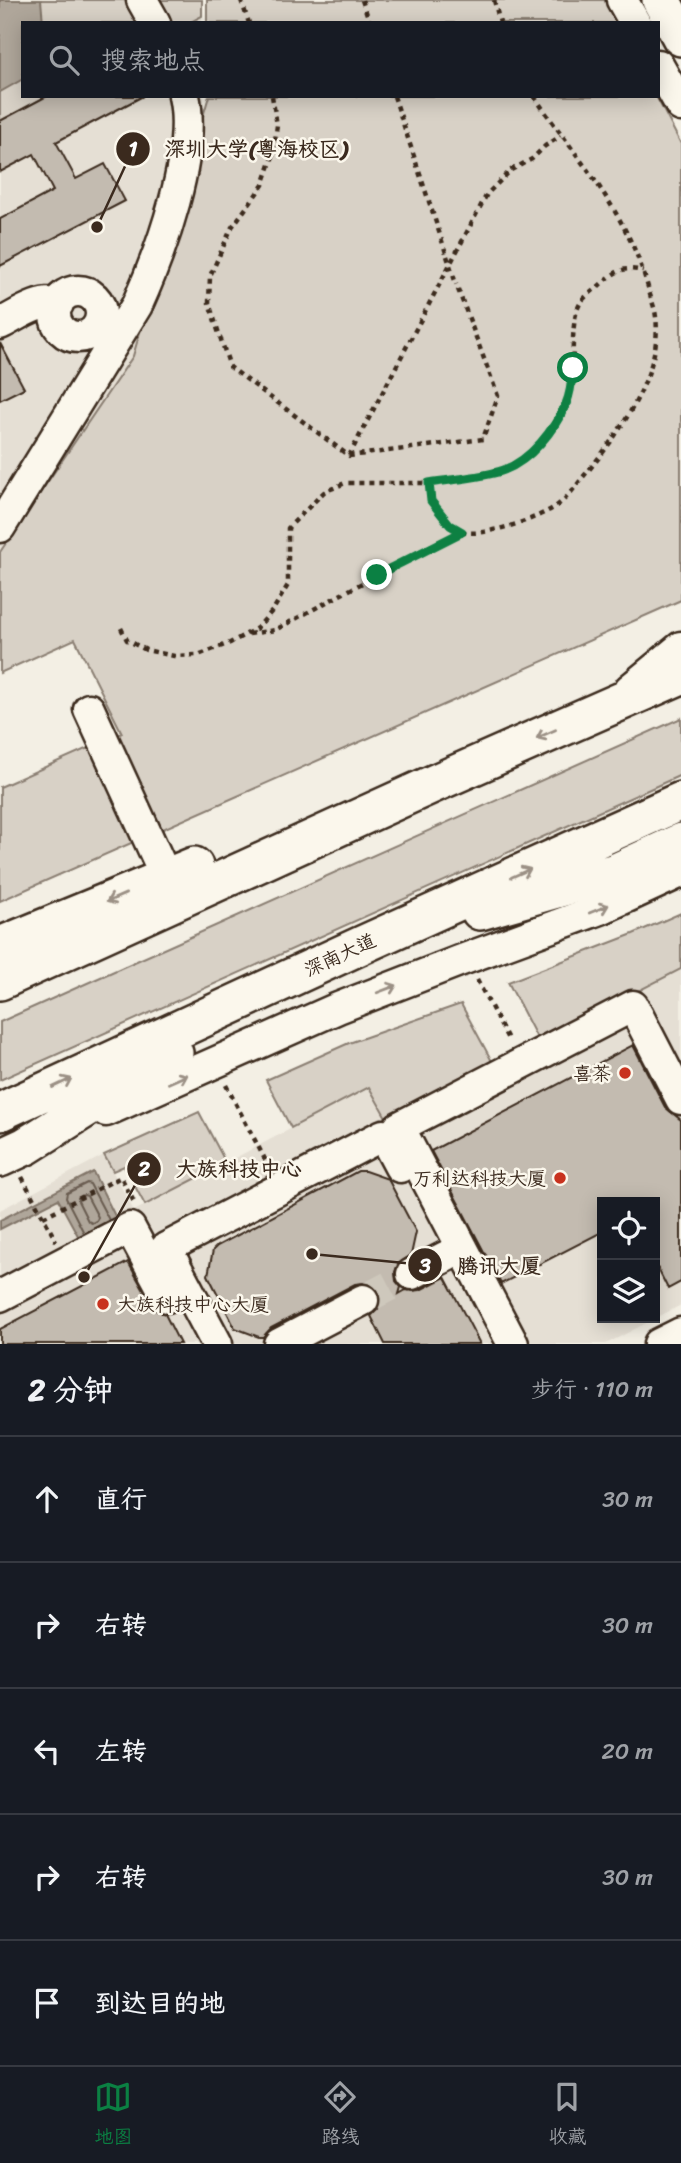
<!DOCTYPE html>
<html lang="zh">
<head>
<meta charset="utf-8">
<style>
	body { margin:0; font-family:Sriracha,"LXGW WenKai TC",sans-serif; background:#20242c; color:#f1f3f6 }
	.controls { position:absolute; right:21px; bottom:21px; display:grid; overflow:hidden; border-radius:0px; box-shadow:0 4px 18px #0003 }
	.controls button { width:63px; height:63px; display:grid; place-items:center; padding:0; border:0; border-bottom:2px solid #363941; background:#171b24; color:#f1f3f6; font:35px sans-serif }
	.stop { position:absolute; width:21px; height:21px; margin:-16px; border:5px solid #0b8043; border-radius:50%; background:#fff }
	.stop.end { background:#0b8043; border-color:#fff; box-shadow:0 2px 7px #0008 }
	.list { margin:0; padding:0; list-style:none }
	h2 { display:flex; justify-content:space-between; align-items:center; height:91px; margin:0; padding:0 28px; font-size:30px }
	h2 small { font-size:23px; font-weight:400; color:#9ea1a6 }
	.list li { display:grid; grid-template-columns:46px 1fr auto; gap:21px; align-items:center; box-sizing:border-box; height:126px; padding:0 28px; border-top:2px solid #363941 }
	.list b { display:block; font-size:26px; white-space:nowrap }
	.list em { font-size:23px; font-style:normal; color:#9ea1a6 }
	.icon { flex:none; width:38px; height:38px; fill:none; stroke:currentColor; stroke-width:2; stroke-linecap:round; stroke-linejoin:round }
	.map { position:relative; flex:none; width:681px; height:1344px; overflow:hidden }
	.search { position:absolute; background:#171b24; box-shadow:0 4px 18px #0003; left:21px; right:21px; top:21px; height:77px; display:flex; align-items:center; gap:18px; box-sizing:border-box; padding:0 24px; border-radius:0px; color:#9ea1a6; font-size:26px }
	.sheet { height:721px; background:#171b24 }
	nav { display:flex; justify-content:space-around; align-items:center; box-sizing:border-box; height:98px; border-top:2px solid #363941; background:#171b24; font-size:19px; color:#9ea1a6 }
	nav a { display:grid; justify-items:center; gap:4px }
	nav .on { color:#0b8043 }
	.map>svg:first-child { display:block }
	.built { fill:#e5dfd4; fill-rule:evenodd }
	.green { fill:#d8d1c6; stroke:#8a7e72; stroke-width:2 }
	.water { fill:#afa69a; stroke:#817468; stroke-width:2 }
	.lines { fill:none; stroke-linecap:round; stroke-linejoin:round }
	.shore { stroke:#695c50; stroke-width:2 }
	.building { fill:#c3bbb0; stroke:#3b2a1e; stroke-width:2 }
	.minor-tunnel { stroke:#cec8bc; stroke-width:30; stroke-dasharray:30 15; stroke-linecap:butt }
	.minor-casing { stroke:#3b2a1e; stroke-width:35 }
	.major-casing { stroke:#3b2a1e; stroke-width:42 }
	.path { stroke:#3b2a1e; stroke-width:4.5; stroke-dasharray:5 5; stroke-linecap:butt }
	.minor { stroke:#fbf7ec; stroke-width:30 }
	.major { stroke:#fbf7ec; stroke-width:37 }
	.path-bridge { stroke:#3b2a1e; stroke-width:4.5; stroke-dasharray:5 5; stroke-linecap:butt }
	.oneway { stroke:#9b9085 }
	.route { stroke:#0b8043; stroke-width:9 }
	.poi-dot { fill:#c8321e; stroke:#fbf7ec; stroke-width:2.5 }
	.labels { text-anchor:middle; dominant-baseline:central; stroke-width:5; stroke-linejoin:round; paint-order:stroke }
	.street-label { font-size:19px; fill:#3b2a1e; stroke:#fbf7ec }
	.poi-label { font-size:19px; fill:#3b2a1e; stroke:#fbf7ec; text-anchor:end }
	.leader { fill:none; stroke:#3b2a1e; stroke-width:2.5 }
	.callout-dot { fill:#3b2a1e; stroke:#fbf7ec; stroke-width:2.5 }
	.mark-label { font-size:21px; text-anchor:middle; font-weight:bold; fill:#fff }
	.callout-label { font-size:21px; text-anchor:middle; font-weight:bold; fill:#3b2a1e; stroke:#fbf7ec; stroke-width:5; stroke-linejoin:round; paint-order:stroke }
</style>
</head>
<body>
<div class="map">
<svg width="681" height="1344" viewBox="0 0 681 1344">
	<rect width="100%" height="100%" fill="#f3efe4"/>
	<filter id="ink" filterUnits="userSpaceOnUse"><feTurbulence type="fractalNoise" baseFrequency=".0143" numOctaves="2"/><feDisplacementMap in="SourceGraphic" scale="14" xChannelSelector="R" yChannelSelector="G"/><feConvolveMatrix kernelMatrix="1 2 1 2 8 2 1 2 1" color-interpolation-filters="sRGB"/></filter>
	<g filter="url(#ink)">
		<path class="built" d="M0 0H202V23H23V96H204L207 167 180 286 0 558Z
			M681 969V1305L606 1344H0V1210L104 1155 134 1211 370 1087 387 1120ZM602 1202H655V1318H602Z"/>
		<path class="green" d="M0 0H202V16L189 23H23V96H47L0 121Z
			M207 0H605L617 23H207Z
			M209 96H656L681 144V600L0 901V787L122 733 75 639 0 673V552L133 356Z
			M681 718V775L0 1080V1022Z
			M681 913V969L539 1042 508 982 633 934Z
			M461 1004 494 1065 388 1121 369 1087 291 1128 266 1080 349 1043Z
			M199 1112 226 1163 145 1205 124 1166 113 1171 104 1155Z"/>
		<path class="water" d="M0 0H41L43 23H23V79L0 92Z
			M93 1172 120 1226 83 1245 58 1199 0 1229V1220Z"/>
		<g class="lines">
			<path class="shore" d="M84 1195 87 1196 98 1217 97 1220 92 1223 88 1221 78 1201V1198Z
				M84 1233 66 1198 67 1193 87 1183 90 1184 109 1220"/>
		</g>
		<path class="building" d="M47 96H143L56 142 76 179 105 164 125 201 0 266V219L53 191 34 154 0 172V121Z
			M0 343 24 388 0 400Z
			M633 1045 665 1107 681 1120V1282L668 1289 655 1263V1202H602V1232L501 1284 431 1151Z
			M358 1171H365L388 1179 416 1232 411 1255 398 1264 395 1272 396 1281 401 1287 399 1294 406 1290 412 1291 420 1290 445 1277 480 1344H385L371 1316 378 1309 380 1300 379 1293 373 1286 364 1283 355 1284 271 1328 263 1337H259L235 1328 208 1275 213 1250 217 1246Z
			M128 1262 152 1305 157 1311 165 1314 180 1344H0V1329Z"/>
		<g class="lines">
			<path class="minor-tunnel" d="M363 1300 412 1274"/>
			<defs>
				<path id="minor" d="M142 0 155 23
					M622 0 635 23
					M658 65 681 106
					M55 314a23 23 0 1 1 46 0a23 23 0 1 1-46 0Z
					M0 324C17 316 38 299 58 304
					M0 527 137 305C161 252 197 153 184 96
					M630 689 681 647
					M89 709 166 877
					M106 1111 338 1008 459 961 603 908 681 872
					M412 1274 447 1256
					M0 1296 130 1228 167 1297
					M217 1344 166 1248 383 1135 400 1167
					M279 1344 363 1300
					M513 1344 399 1127 633 1006 681 1099
					M659 1344 681 1333"/>
				<path id="major" d="M661 0 681 37
					M480 911 616 872 681 842
					M0 946 194 866
					M0 981 433 784 681 675
					M0 1112 364 944 681 801
					M0 1158 26 1146 174 1053"/>
			</defs>
			<use href="#minor" class="minor-casing"/>
			<use href="#major" class="major-casing"/>
			<path class="path" d="M241 0 249 23
				M362 0 370 23
				M494 0 500 23
				M272 96 277 125 273 156 263 185 232 227 210 276 209 303 230 367 349 456 483 439 498 396 456 284
				M394 96 447 256
				M534 96C579 162 628 212 649 291 651 299 655 308 656 317 663 373 618 436 583 477 576 486 568 497 559 504 542 518 484 537 463 532 454 530 433 508 431 499 430 494 430 488 430 483 464 477 502 477 530 454 545 442 565 410 570 391 576 367 568 321 581 302 586 295 595 290 601 284 616 271 623 266 643 271
				M349 456 487 194 511 170 532 159 545 146 561 136
				M121 628 127 640 146 650 174 656 198 655 230 643 257 628 273 610 288 585V528L324 492 345 483H430
				M249 634 275 630 377 575 462 532
				M477 980 509 1041
				M226 1085 269 1167
				M22 1177 56 1241
				M43 1217 121 1177 134 1202"/>
			<use href="#minor" class="minor"/>
			<use href="#major" class="major"/>
			<path class="path-bridge" d="M447 256 456 284"/>
		</g>
		<defs><path id="oneway-shaft" d="M-6 0H5M1.5-3L5.5 0L1.5 3" fill="none" stroke-width="1.6" stroke-linecap="round" stroke-linejoin="round" transform="scale(1.75)"/></defs>
		<g class="oneway">
			<use href="#oneway-shaft" transform="translate(546 734) rotate(156)"/>
			<use href="#oneway-shaft" transform="translate(521 873) rotate(-24)"/>
			<use href="#oneway-shaft" transform="translate(116 898) rotate(157)"/>
			<use href="#oneway-shaft" transform="translate(599 909) rotate(-22)"/>
			<use href="#oneway-shaft" transform="translate(387 989) rotate(-21)"/>
			<use href="#oneway-shaft" transform="translate(178 1079) rotate(-24)"/>
			<use href="#oneway-shaft" transform="translate(62 1083) rotate(-25)"/>
		</g>
	</g>
	<g class="lines" filter="url(#ink)">
		<path class="route" d="M377 575 462 532 450 525 431 501 429 483C453 479 482 478 504 470 531 460 554 430 566 404 571 393 572 380 573 368"/>
	</g>
	<g class="poi-dot">
		<circle cx="625" cy="1073" r="7"/>
		<circle cx="560" cy="1178" r="7"/>
		<circle cx="103" cy="1304" r="7"/>
	</g>
	<g class="labels">
		<g class="street-label">
			<text transform="translate(340 955) rotate(-25)">深南大道</text>
		</g>
		<g class="poi-label">
			<text x="611" y="1073">喜茶</text>
			<text x="546" y="1178">万利达科技大厦</text>
			<text x="117" y="1304" text-anchor="start">大族科技中心大厦</text>
		</g>
	</g>
	<path class="leader" d="M97 227L133 149M84 1277L144 1169M312 1254L425 1265"/>
	<g class="callout-dot">
		<circle cx="97" cy="227" r="7"/>
		<circle cx="84" cy="1277" r="7"/>
		<circle cx="312" cy="1254" r="7"/>
		<circle cx="133" cy="149" r="18"/>
		<circle cx="144" cy="1169" r="18"/>
		<circle cx="425" cy="1265" r="18"/>
	</g>
	<g class="mark-label">
		<text x="133" y="156">1</text>
		<text x="144" y="1176">2</text>
		<text x="425" y="1273">3</text>
	</g>
	<g class="callout-label">
		<text x="256" y="156">深圳大学(粤海校区)</text>
		<text x="239" y="1176">大族科技中心</text>
		<text x="499" y="1273">腾讯大厦</text>
	</g>
</svg>
<div class="controls">
<button><svg class="icon" aria-label="locate" viewBox="0 0 24 24"><circle cx="12" cy="12" r="6"/><path d="M12 2v4M12 18v4M2 12h4M18 12h4"/></svg></button>
<button><svg class="icon" aria-label="layers" viewBox="0 0 24 24"><path d="M12 4l9 5-9 5-9-5zM3 14l9 5 9-5"/></svg></button>
</div>
<div class="stop" style="left:573px;top:368px"></div>
<div class="stop end" style="left:377px;top:575px"></div>
<div class="search"><svg class="icon" aria-label="search" viewBox="0 0 24 24"><circle cx="10" cy="10" r="6"/><path d="M15 15l6 6"/></svg>搜索地点</div>
</div>
<section class="sheet">
<h2>2 分钟<small>步行 · 110 m</small></h2>
<ul class="list">
<li><svg class="icon" aria-label="ahead" viewBox="0 0 24 24"><path d="M12 20V5M6 11l6-6 6 6"/></svg><div><b>直行</b></div><em>30 m</em></li>
<li><svg class="icon" aria-label="right" viewBox="0 0 24 24"><path d="M7 20v-9h11M14 6l5 5-5 5"/></svg><div><b>右转</b></div><em>30 m</em></li>
<li><svg class="icon" aria-label="left" viewBox="0 0 24 24"><path d="M17 20v-9H6M10 6l-5 5 5 5"/></svg><div><b>左转</b></div><em>20 m</em></li>
<li><svg class="icon" aria-label="right" viewBox="0 0 24 24"><path d="M7 20v-9h11M14 6l5 5-5 5"/></svg><div><b>右转</b></div><em>30 m</em></li>
<li><svg class="icon" aria-label="arrive" viewBox="0 0 24 24"><path d="M6 21V4h12l-3 4 3 4H6"/></svg><div><b>到达目的地</b></div></li>
</ul>
</section>
<nav>
<a class="on"><svg class="icon" aria-label="map" viewBox="0 0 24 24"><path d="M3 6l6-2 6 2 6-2v14l-6 2-6-2-6 2zM9 4v14M15 6v14"/></svg>地图</a>
<a><svg class="icon" aria-label="directions" viewBox="0 0 24 24"><path d="M12 3l9 9-9 9-9-9zM9 14v-3h6M13 9l2 2-2 2"/></svg>路线</a>
<a><svg class="icon" aria-label="saved" viewBox="0 0 24 24"><path d="M7 4h10v16l-5-4-5 4z"/></svg>收藏</a>
</nav>
</body>
</html>
